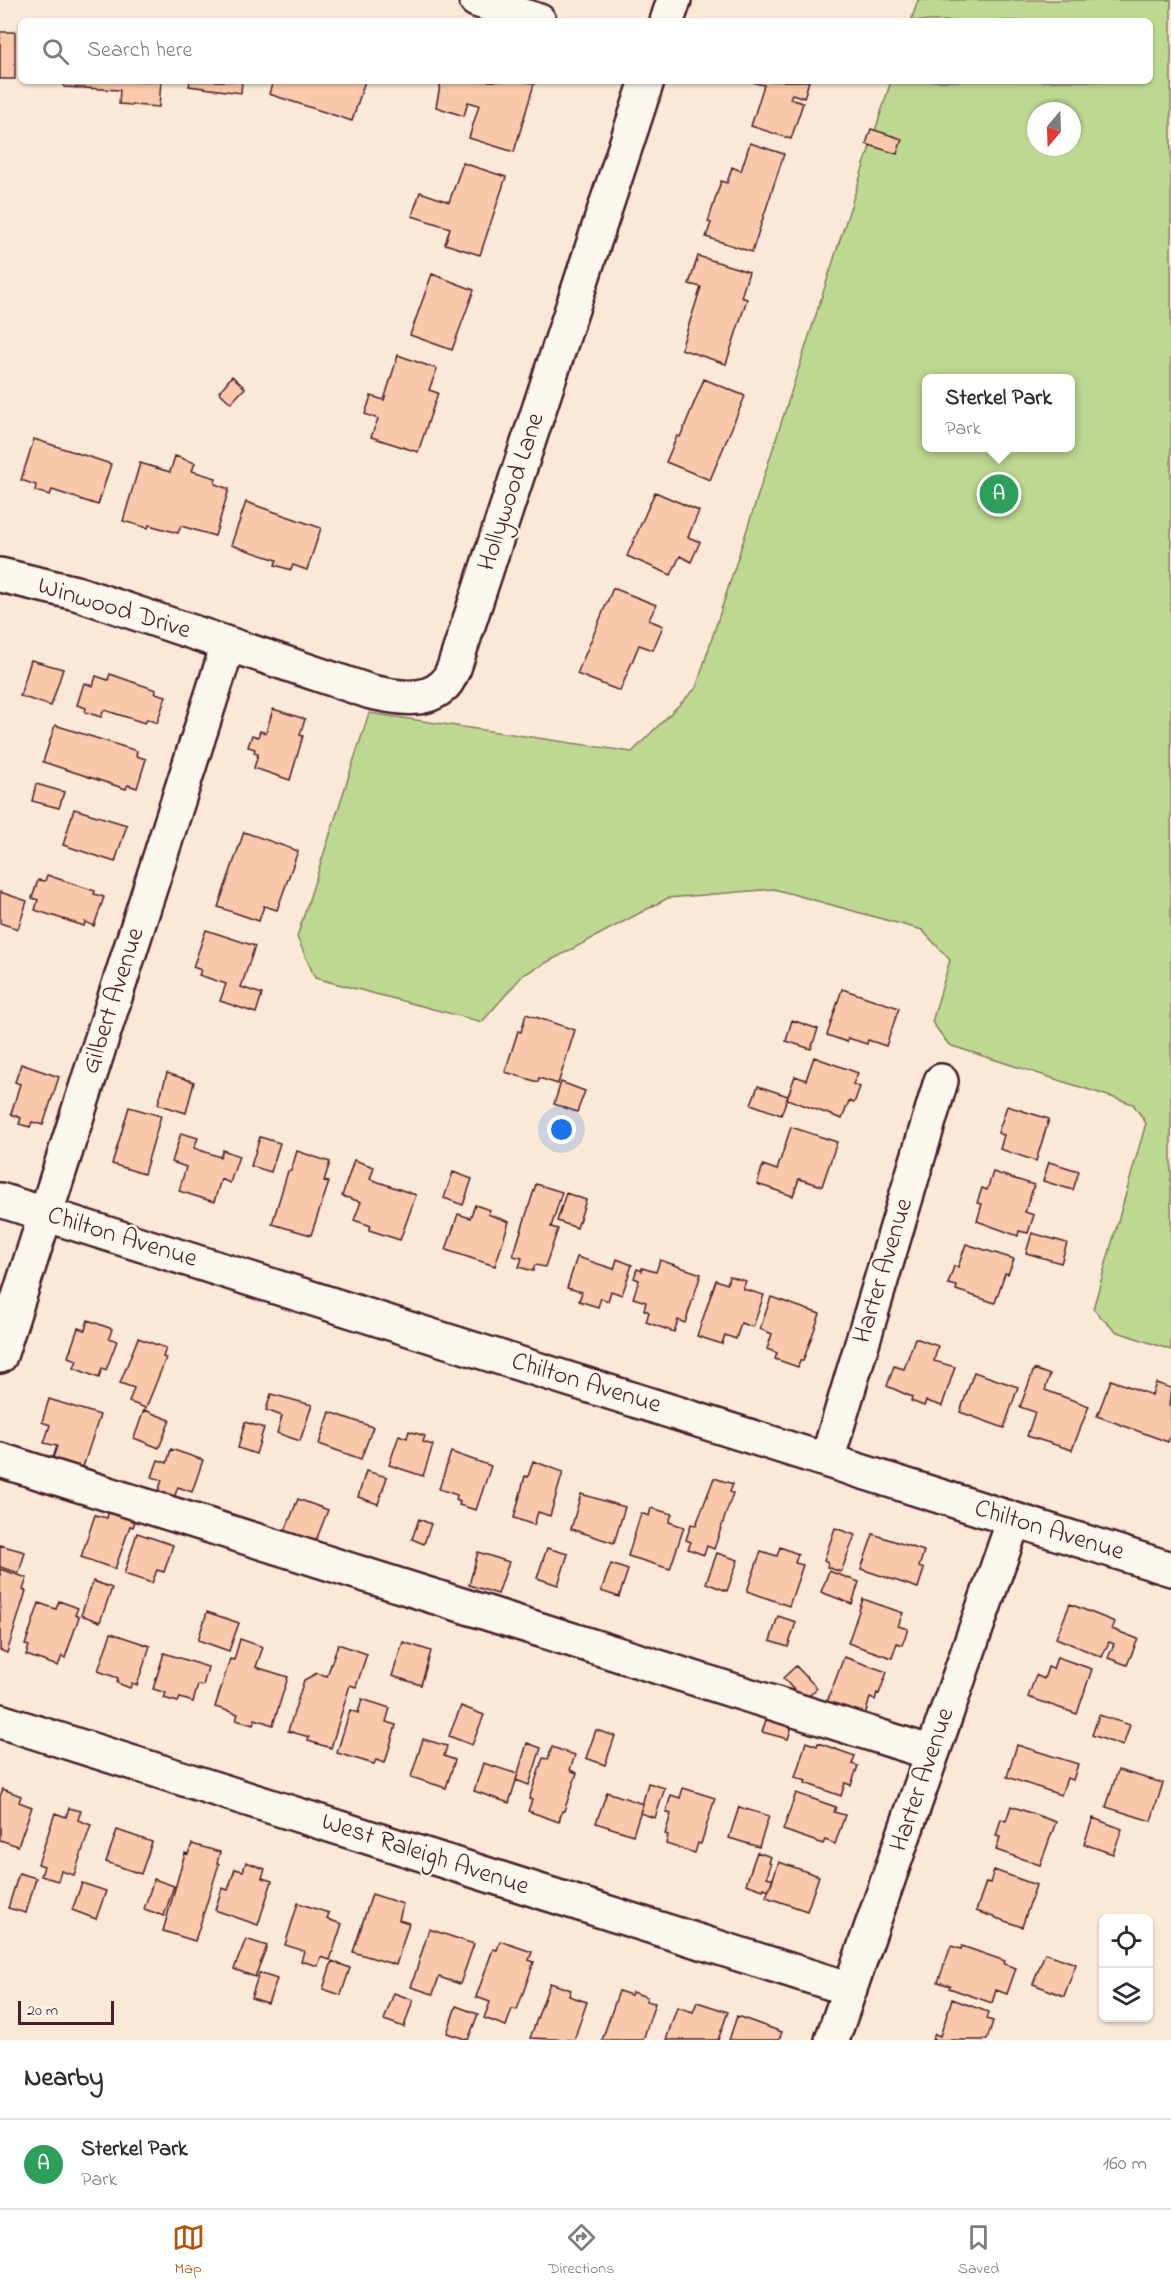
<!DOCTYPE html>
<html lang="en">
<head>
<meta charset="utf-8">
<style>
	body { margin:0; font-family:"Indie Flower",sans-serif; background:#f2f2f3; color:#2b2b33 }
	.controls { position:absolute; right:18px; bottom:18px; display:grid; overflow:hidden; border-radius:9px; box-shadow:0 2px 4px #0004 }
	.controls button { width:54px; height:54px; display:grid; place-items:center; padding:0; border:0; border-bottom:2px solid #e1e1e2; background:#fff; color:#2b2b33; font:30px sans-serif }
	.compass { position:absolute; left:1027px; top:102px; width:54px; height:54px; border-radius:50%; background:#fff; box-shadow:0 2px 4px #0004; rotate:199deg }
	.scale { position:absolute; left:18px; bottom:15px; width:96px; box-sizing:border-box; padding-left:6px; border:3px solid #4a1f2b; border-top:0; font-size:16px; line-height:21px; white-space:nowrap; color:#4a1f2b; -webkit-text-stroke:4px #fbf7ec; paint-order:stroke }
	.you { position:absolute; left:562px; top:1130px; width:21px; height:21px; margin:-15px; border:4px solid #fff; border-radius:50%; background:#1a73e8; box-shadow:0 0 0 9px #1a73e833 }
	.badge { display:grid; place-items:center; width:39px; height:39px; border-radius:50%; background:#b45309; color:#fff; font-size:20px; font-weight:700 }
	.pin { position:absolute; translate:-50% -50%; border:3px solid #fff; box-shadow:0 2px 6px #0006 }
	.popup { position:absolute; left:922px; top:374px; width:153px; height:78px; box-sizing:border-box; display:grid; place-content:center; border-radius:9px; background:#fff; filter:drop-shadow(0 2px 4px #0005); font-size:20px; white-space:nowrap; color:#7c7c81 }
	.popup b { font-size:22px; color:#2b2b33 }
	.popup::after { content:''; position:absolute; left:50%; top:100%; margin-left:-12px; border:12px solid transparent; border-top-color:#fff }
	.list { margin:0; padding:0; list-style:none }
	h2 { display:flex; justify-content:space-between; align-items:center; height:78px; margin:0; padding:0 24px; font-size:26px }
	h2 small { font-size:20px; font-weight:400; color:#7c7c81 }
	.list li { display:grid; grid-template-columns:39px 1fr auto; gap:18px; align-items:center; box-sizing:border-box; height:90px; padding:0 24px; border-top:2px solid #e1e1e2 }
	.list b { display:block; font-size:22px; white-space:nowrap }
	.list p { margin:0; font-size:20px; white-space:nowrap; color:#7c7c81 }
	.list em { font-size:20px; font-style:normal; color:#7c7c81 }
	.icon { flex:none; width:33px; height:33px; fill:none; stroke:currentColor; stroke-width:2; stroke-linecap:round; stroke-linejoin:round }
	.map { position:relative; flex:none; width:1171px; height:2040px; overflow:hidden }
	.search { position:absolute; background:#fff; box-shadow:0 2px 4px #0004; left:18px; right:18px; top:18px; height:66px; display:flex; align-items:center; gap:15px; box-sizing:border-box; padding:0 21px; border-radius:9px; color:#7c7c81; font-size:22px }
	.sheet { height:168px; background:#fff }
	nav { display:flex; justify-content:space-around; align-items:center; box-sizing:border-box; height:84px; border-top:2px solid #e1e1e2; background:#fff; font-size:16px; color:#7c7c81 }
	nav a { display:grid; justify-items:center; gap:3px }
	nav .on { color:#b45309 }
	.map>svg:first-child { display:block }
	.green { fill:#bdd890; stroke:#847c5e; stroke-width:1.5; fill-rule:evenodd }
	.building { fill:#fac8aa; stroke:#4a1f2b; stroke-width:1.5 }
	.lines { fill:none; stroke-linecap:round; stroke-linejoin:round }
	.minor-casing { stroke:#4a1f2b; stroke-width:38 }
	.minor { stroke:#fbf7ec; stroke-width:33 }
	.labels { text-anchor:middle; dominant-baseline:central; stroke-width:4.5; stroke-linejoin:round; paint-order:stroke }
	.street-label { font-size:26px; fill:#4a1f2b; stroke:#fbf7ec }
</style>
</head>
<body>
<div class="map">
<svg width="1171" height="2040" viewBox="0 0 1171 2040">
	<rect width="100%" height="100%" fill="#fbe9d8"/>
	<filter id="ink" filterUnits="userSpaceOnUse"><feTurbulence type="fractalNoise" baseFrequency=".0167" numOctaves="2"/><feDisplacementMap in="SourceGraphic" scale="12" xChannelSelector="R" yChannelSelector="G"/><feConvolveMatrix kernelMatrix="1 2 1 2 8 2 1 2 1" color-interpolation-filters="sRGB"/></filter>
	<g filter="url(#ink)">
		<path class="green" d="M918 0H1171V1350L1115 1331 1093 1309 1146 1123 1133 1104 949 1045 932 1022 950 960 922 930 774 889 668 898 523 975 482 1022 315 978 297 937 369 713 632 752 696 688 891 81H1150V21H911ZM1036 111H1072V147H1036ZM927 378H1071V448H927Z"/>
		<path class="building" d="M0 32H15V79H0Z
			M65 81H161L159 107 119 104 120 90 64 87Z
			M190 81H242L241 93 189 86Z
			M273 81H365L352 121 269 94Z
			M441 81H524L534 84 514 152 469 138 479 105 468 102 464 116 436 107Z
			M756 81H809L804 98 792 94 790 99 803 103 791 139 751 126 764 85 755 83Z
			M871 129 902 139 897 154 866 144Z
			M750 143 784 154 752 252 706 237 711 223 708 222 721 181 727 183 732 167 741 171Z
			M463 163 506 177 480 255 445 244 450 228 412 216 420 192 449 202Z
			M698 256 749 272 741 297 747 299 726 364 681 349 701 287 689 284Z
			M432 274 474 290 452 350 410 335Z
			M398 355 437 369 429 390 438 393 418 452 371 437 378 419 365 414 371 396 384 400Z
			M232 376 245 388 231 403 219 392Z
			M704 379 745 396 710 480 666 462 677 436 680 437Z
			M34 439 111 464 98 505 52 490 50 495 35 491 36 485 21 480Z
			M175 456 195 463 192 471 216 478 215 484 229 489 215 536 181 526 178 533 149 525 148 528 123 521 140 463 170 472Z
			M655 492 699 511 688 537 700 542 691 562 680 556 671 575 627 556Z
			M246 502 321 528 307 570 293 565 291 570 275 565 277 560 231 545Z
			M613 588 656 605 649 620 663 626 653 650 639 645 620 691 577 674Z
			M31 660 63 669 51 706 20 696Z
			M110 674 156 690 155 693 166 696 157 723 147 719 145 723 104 710 101 717 85 712 86 708 77 705 84 683 93 686 96 676 108 680Z
			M273 709 305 719 300 735 303 736 290 780 254 768 258 754 254 753 255 749 248 747 252 735 258 737 260 731 266 733Z
			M55 725 137 751 136 756 146 759 137 788 128 785 126 789 43 762Z
			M36 784 64 792 59 808 32 801Z
			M74 809 127 825 115 862 63 845Z
			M244 832 298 851 277 910 264 906 259 921 218 907Z
			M47 875 95 891 94 894 104 897 94 926 85 922 84 926 35 910 38 900 32 898 38 880 45 881Z
			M0 892 27 901 18 929 0 923Z
			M206 930 255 946 241 987 262 994 256 1013 220 1001 226 984 199 975 201 970 193 967Z
			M842 989 899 1008 886 1046 868 1040 867 1044 848 1038 847 1042 827 1035Z
			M526 1014 575 1030 558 1084 539 1078 538 1082 505 1072 518 1031 521 1032Z
			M792 1020 818 1029 811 1049 786 1041Z
			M814 1057 858 1073 853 1084 860 1087 854 1103 849 1101 842 1119 787 1099 795 1076 806 1080Z
			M21 1064 59 1077 43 1125 32 1122 30 1127 19 1124 21 1118 11 1114 20 1084 15 1082Z
			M167 1073 194 1082 186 1113 158 1104Z
			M561 1082 585 1091 577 1112 554 1104Z
			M758 1086 788 1096 781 1115 751 1104Z
			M1007 1106 1049 1119 1036 1161 1000 1149 1004 1135 998 1133Z
			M129 1107 161 1116 144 1174 112 1164Z
			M791 1127 837 1142 822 1186 799 1179 793 1196 757 1184 763 1165 777 1170Z
			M181 1133 198 1138 194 1148 220 1157 223 1150 239 1156 230 1183 221 1179 214 1202 179 1191 186 1167 172 1162Z
			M260 1137 280 1143 271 1172 251 1166Z
			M297 1151 330 1162 324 1181 329 1182 311 1235 272 1224 288 1171H291Z
			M354 1160 374 1167 370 1179 416 1195 400 1240 369 1230 371 1226 354 1220 361 1202 342 1196Z
			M1049 1162 1079 1171 1073 1190 1043 1181Z
			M453 1172 472 1179 463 1205 444 1198Z
			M993 1172 1034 1185 1025 1212 1034 1215 1028 1233 1019 1231 1018 1236 977 1221 982 1204 977 1203 982 1188 987 1190Z
			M536 1184 562 1192 551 1227 558 1229 545 1267 535 1265 533 1271 519 1267 522 1258 513 1256Z
			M566 1193 586 1200 577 1228 557 1221Z
			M475 1205 490 1210 488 1214 509 1222 495 1266 446 1250 458 1214 470 1218Z
			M1032 1233 1067 1243 1061 1263 1026 1253Z
			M966 1244 1014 1259 1008 1274 1005 1273 995 1303 956 1290 957 1286 948 1284 954 1266 958 1267Z
			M577 1257 614 1269 617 1259 632 1265 622 1295 611 1291 608 1301 601 1298 598 1307 579 1301 582 1292 567 1288Z
			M660 1260 701 1274 685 1323 678 1320 674 1332 646 1322 649 1312 644 1310 646 1302 633 1298 639 1280 634 1278 637 1269 642 1271V1268L656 1272Z
			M729 1276 746 1281 743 1289 764 1295 753 1327 741 1323 736 1339 725 1335 722 1344 697 1336 716 1280 727 1284Z
			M771 1297 820 1314 803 1361H800L798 1367 775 1359 777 1353 767 1349 772 1334 760 1329Z
			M88 1320 112 1329 109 1338 117 1341 106 1370 102 1368 99 1378 74 1368 77 1360 68 1357 78 1328 85 1330Z
			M138 1338 166 1348 163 1357 166 1358 146 1408 129 1402 134 1388 120 1383Z
			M915 1338 938 1346 934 1361 955 1367 942 1406 926 1401 924 1406 911 1401 912 1397 887 1386 894 1366 904 1369Z
			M1034 1369 1050 1375 1045 1390 1089 1406 1072 1450 1027 1436 1035 1412 1020 1407Z
			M974 1372 1018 1387 1004 1428 960 1412Z
			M1111 1380 1152 1395 1156 1383 1171 1388 1169 1406H1171V1434L1168 1442 1097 1416Z
			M271 1394 312 1405 300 1441 277 1433 282 1416 266 1410Z
			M49 1399 100 1415 82 1470 52 1461 57 1446 44 1443 50 1425 42 1422Z
			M144 1410 170 1420 159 1448 134 1438Z
			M330 1412 373 1427 361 1459 319 1444Z
			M245 1422 264 1428 256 1454 238 1448Z
			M409 1431 425 1436 423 1442 433 1445 423 1476 389 1465 399 1435 407 1438Z
			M171 1449 203 1460 192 1492 178 1487 174 1498 158 1492 162 1480 152 1477 158 1460 167 1463Z
			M451 1452 491 1466 476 1510 459 1505 460 1502 456 1500 457 1495 439 1489Z
			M533 1461 563 1472 550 1516 538 1512 534 1525 514 1518 525 1476 528 1477Z
			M366 1471 387 1477 378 1504 358 1497Z
			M714 1478 733 1484 730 1492 733 1493 714 1549 707 1546 704 1555 688 1549 691 1542 686 1540 691 1524 696 1525Z
			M581 1494 625 1507 614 1543 571 1529Z
			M298 1499 328 1510 315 1543 285 1531Z
			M651 1508 672 1514 669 1522 684 1527 670 1569 628 1556 641 1513 649 1516Z
			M109 1511 137 1515 133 1527 130 1526 115 1569 81 1557 95 1515 107 1518Z
			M419 1519 431 1524 424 1544 412 1539Z
			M835 1528 855 1535 841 1572 827 1567 828 1562 824 1560Z
			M137 1533 173 1545 164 1572 157 1570 152 1583 124 1574Z
			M873 1534 924 1551 919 1567 924 1569 918 1588 861 1569Z
			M0 1545 25 1552 19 1573 0 1567Z
			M780 1547 798 1554 795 1563 803 1565 789 1606 747 1591 761 1551 777 1556Z
			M547 1548 568 1554 558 1585 537 1578Z
			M478 1552 509 1562 498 1594 469 1585Z
			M717 1553 738 1560 727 1591 706 1583Z
			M611 1564 628 1570 619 1597 601 1591Z
			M0 1569 27 1578 23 1590 26 1591 7 1653 0 1650Z
			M829 1571 859 1582 852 1604 821 1592Z
			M93 1581 112 1588 100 1622 81 1615Z
			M863 1599 903 1613 898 1626 908 1629 902 1645 897 1643 892 1658 848 1643Z
			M59 1601 78 1608 75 1615 79 1617 65 1658 62 1656 58 1666 26 1655 29 1646 25 1645 39 1603 56 1609Z
			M1070 1604 1115 1622 1112 1629 1138 1639 1127 1665 1108 1658 1114 1644 1109 1642 1102 1657 1056 1638Z
			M207 1612 239 1623 229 1651 198 1640Z
			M778 1616 796 1622 788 1647 770 1641Z
			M111 1633 150 1646 137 1685 132 1683 130 1688 117 1683 118 1678 98 1671Z
			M240 1639 263 1647 256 1667 288 1677 273 1725 255 1719 253 1725 236 1720 238 1714 215 1707 230 1659 234 1660Z
			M403 1642 431 1651 421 1685 392 1676Z
			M338 1644 367 1654 356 1687 350 1685 331 1748 308 1741 309 1737 288 1731 304 1680 317 1673 327 1676Z
			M164 1653 208 1667 203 1686 198 1685 193 1702 180 1698 178 1702 164 1698 166 1693 153 1689Z
			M844 1657 887 1672 879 1694 877 1693 875 1700 870 1698 865 1715 827 1702Z
			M1057 1657 1092 1669 1077 1714 1028 1697 1036 1675 1044 1679 1048 1667 1053 1669Z
			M796 1666 817 1688 804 1701 783 1678Z
			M362 1699 390 1708 386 1722 396 1725 385 1763 376 1760 374 1764 337 1753 350 1710 358 1713Z
			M461 1706 484 1715 472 1745 449 1736Z
			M768 1714 793 1723 788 1739 762 1732Z
			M1099 1715 1130 1725 1123 1746 1092 1735Z
			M596 1730 615 1736 605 1765 586 1758Z
			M423 1739 447 1746 444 1756 455 1760 446 1788 411 1777Z
			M806 1742 817 1746 818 1743 855 1756 852 1764 858 1766 851 1785 845 1783 841 1796 805 1783 806 1781 795 1777Z
			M527 1743 541 1748 529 1785 516 1780Z
			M1017 1745 1078 1764 1073 1780 1067 1778 1061 1795 1007 1777Z
			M552 1747 575 1755 570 1770 577 1773 564 1811H562L559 1822 528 1811 532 1800 529 1799 543 1758 548 1759Z
			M483 1763 518 1774 509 1803 474 1791Z
			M1118 1770 1163 1783 1151 1821 1106 1807Z
			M648 1783 665 1788 655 1818 640 1813Z
			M683 1788 715 1798 701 1844 698 1843 695 1853 666 1844 668 1835 665 1834 671 1814 666 1812 671 1795 680 1798Z
			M3 1789 21 1796 19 1802 32 1807 18 1846 0 1840V1796Z
			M607 1792 643 1804 633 1835 596 1823Z
			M796 1793 836 1807 834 1812 845 1815 835 1844 825 1840 823 1844 783 1830Z
			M1011 1806 1056 1822 1040 1865 996 1850 1000 1837 996 1836 1001 1819 1006 1821Z
			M739 1807 769 1816 759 1847 729 1838Z
			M69 1808 81 1811 78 1820 91 1825 74 1875 61 1871 58 1881 41 1876 44 1866 38 1864 55 1813 66 1817Z
			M1093 1818 1122 1829 1113 1854 1084 1844Z
			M117 1830 152 1842 141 1874 106 1862Z
			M192 1844 220 1852 217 1863 219 1864 195 1941 163 1931 185 1853 188 1854Z
			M757 1852 771 1857 769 1863 771 1864 767 1877 773 1879 769 1890 764 1888 763 1890 746 1884Z
			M246 1862 265 1869 262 1878 272 1881 258 1925 215 1910 222 1888 228 1890 235 1869 243 1871Z
			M779 1862 819 1876 807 1911 766 1897Z
			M994 1870 1036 1885 1022 1927 976 1911 986 1882 990 1883Z
			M19 1873 36 1878 26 1913 8 1908Z
			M154 1879 174 1886 164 1916 144 1909Z
			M82 1883 106 1891 96 1919 72 1910Z
			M372 1894 403 1904 399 1920 409 1923 396 1965 353 1952Z
			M298 1903 329 1913 327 1919 342 1924 330 1960 321 1957 318 1966 301 1961 304 1951 285 1945Z
			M429 1929 474 1944 460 1984 439 1977 433 1994 411 1987Z
			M246 1939 267 1946 255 1977 234 1969Z
			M500 1941 532 1952 529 1960 534 1962 517 2010 512 2009 506 2026 484 2018 490 2002 476 1997 493 1949 497 1950Z
			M951 1946 961 1949 962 1946 1005 1961 1004 1964 1016 1968 1007 1994 996 1990 992 2003 949 1988 950 1986 938 1982Z
			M1045 1953 1076 1964 1064 1996 1033 1984Z
			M332 1961 350 1968 341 1995 323 1989Z
			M259 1973 277 1979 268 2003 251 1998Z
			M550 1983 571 1990 569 1996 587 2002 574 2040 530 2038Z
			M619 1991 631 1995 632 1992 647 1997 646 2001 655 2003 643 2040H602Z
			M394 1993 413 2000 404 2027 384 2020Z
			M952 1999 988 2012 986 2019 993 2021 987 2040H932L935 2034 940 2036Z
			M697 2002 728 2012 718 2040H666L677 2007 693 2012Z
			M456 2006 478 2014 468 2040 447 2033Z
			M737 2016 782 2032 779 2040H729Z"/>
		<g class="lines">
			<defs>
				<path id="minor" d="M476 0 539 21
					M667 21 674 0
					M0 575 76 593 371 692C394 697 425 704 444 685 449 681 451 673 454 668L647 81
					M0 1200 1171 1569
					M0 1356 228 645
					M0 1460 932 1753
					M827 1460 941 1081
					M0 1721 850 1989
					M832 2040 1014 1520"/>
			</defs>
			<use href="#minor" class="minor-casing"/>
			<use href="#minor" class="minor"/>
		</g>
	</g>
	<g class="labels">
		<g class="street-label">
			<text transform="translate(512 492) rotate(-72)">Hollywood Lane</text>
			<text transform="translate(114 609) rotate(17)">Winwood Drive</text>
			<text transform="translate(114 1001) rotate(-72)">Gilbert Avenue</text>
			<text transform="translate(122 1238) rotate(17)">Chilton Avenue</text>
			<text transform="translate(884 1271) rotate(-73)">Harter Avenue</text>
			<text transform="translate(586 1384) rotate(17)">Chilton Avenue</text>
			<text transform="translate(1049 1531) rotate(17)">Chilton Avenue</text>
			<text transform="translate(923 1780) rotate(-71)">Harter Avenue</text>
			<text transform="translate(425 1855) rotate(18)">West Raleigh Avenue</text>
		</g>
	</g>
</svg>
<div class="controls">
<button><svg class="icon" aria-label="locate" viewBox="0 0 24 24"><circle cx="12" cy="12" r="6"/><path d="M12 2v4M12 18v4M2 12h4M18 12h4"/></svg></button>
<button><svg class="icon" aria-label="layers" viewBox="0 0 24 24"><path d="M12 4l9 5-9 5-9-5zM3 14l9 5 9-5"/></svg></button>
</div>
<svg class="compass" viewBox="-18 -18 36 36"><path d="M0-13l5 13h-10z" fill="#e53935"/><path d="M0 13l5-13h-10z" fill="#7c7c81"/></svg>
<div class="scale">20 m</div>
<div class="you"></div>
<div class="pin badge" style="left:999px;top:494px;background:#2e9e5b">A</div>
<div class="popup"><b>Sterkel Park</b>Park</div>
<div class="search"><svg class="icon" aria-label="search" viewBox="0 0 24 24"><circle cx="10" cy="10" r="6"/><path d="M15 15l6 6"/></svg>Search here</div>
</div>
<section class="sheet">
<h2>Nearby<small></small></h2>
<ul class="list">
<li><span class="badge" style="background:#2e9e5b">A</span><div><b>Sterkel Park</b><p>Park</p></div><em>160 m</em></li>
</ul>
</section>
<nav>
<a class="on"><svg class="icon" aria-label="map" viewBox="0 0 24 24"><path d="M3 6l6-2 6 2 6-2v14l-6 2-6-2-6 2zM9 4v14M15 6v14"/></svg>Map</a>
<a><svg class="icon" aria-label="directions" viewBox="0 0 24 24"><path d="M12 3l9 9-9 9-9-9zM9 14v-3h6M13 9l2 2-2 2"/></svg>Directions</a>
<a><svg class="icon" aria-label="saved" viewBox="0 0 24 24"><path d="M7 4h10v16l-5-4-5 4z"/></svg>Saved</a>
</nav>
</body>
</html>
